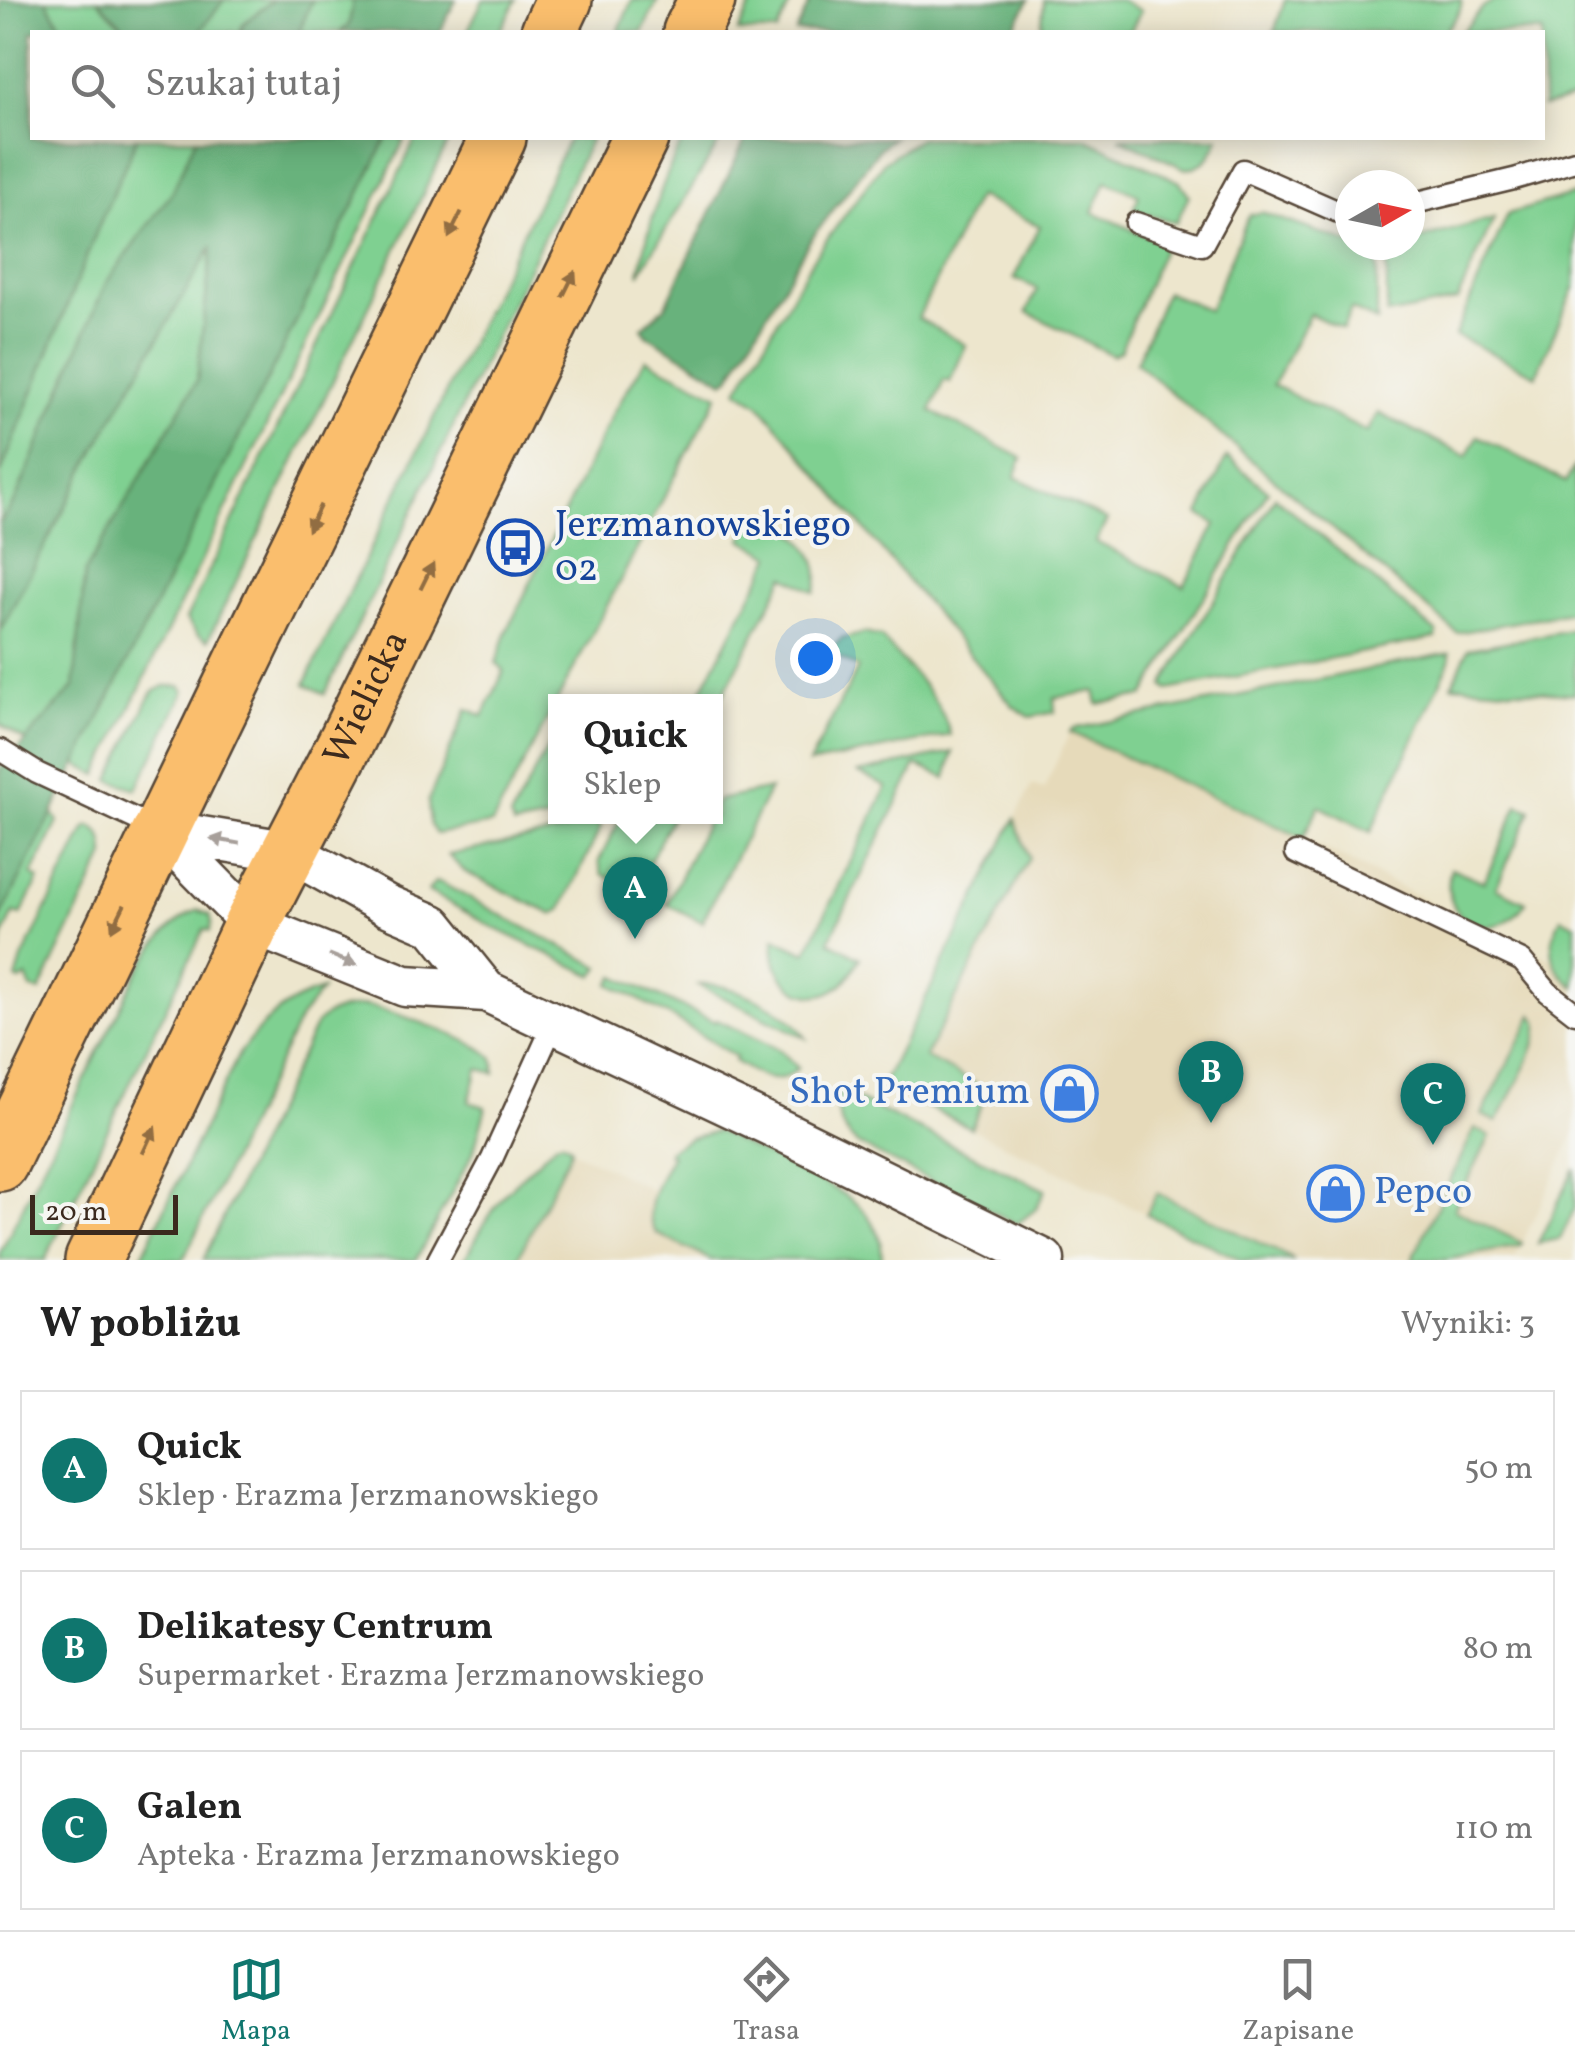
<!DOCTYPE html>
<html lang="pl">
<head>
<meta charset="utf-8">
<style>
	body { margin:0; font-family:Vollkorn,serif; background:#f6f6f6; color:#222 }
	.compass { position:absolute; left:1335px; top:170px; width:90px; height:90px; border-radius:50%; background:#fff; box-shadow:0 5px 25px #0003; rotate:81deg }
	.scale { position:absolute; left:30px; bottom:25px; width:148px; box-sizing:border-box; padding-left:10px; border:5px solid #3b2a1e; border-top:0; font-size:28px; line-height:35px; white-space:nowrap; color:#3b2a1e; -webkit-text-stroke:8px #f6f6f2; paint-order:stroke }
	.you { position:absolute; left:815px; top:658px; width:35px; height:35px; margin:-25px; border:8px solid #fff; border-radius:50%; background:#1a73e8; box-shadow:0 0 0 15px #1a73e833 }
	.badge { display:grid; place-items:center; width:65px; height:65px; border-radius:50%; background:#0f766e; color:#fff; font-size:32px; font-weight:700 }
	.pin { position:absolute; translate:-50% -82px; filter:drop-shadow(0 2px 5px #0008) }
	.pin::after { content:''; position:absolute; top:52px; width:35px; height:30px; background:inherit; clip-path:polygon(0 0,100% 0,50% 100%) }
	.popup { position:absolute; left:548px; top:694px; width:175px; height:130px; box-sizing:border-box; display:grid; place-content:center; border-radius:0px; background:#fff; filter:drop-shadow(0 2px 8px #0005); font-size:32px; white-space:nowrap; color:#767676 }
	.popup b { font-size:38px; color:#222 }
	.popup::after { content:''; position:absolute; left:50%; top:100%; margin-left:-20px; border:20px solid transparent; border-top-color:#fff }
	.list { margin:0; padding:0; list-style:none }
	h2 { display:flex; justify-content:space-between; align-items:center; height:130px; margin:0; padding:0 40px; font-size:42px }
	h2 small { font-size:32px; font-weight:400; color:#767676 }
	.list li { display:grid; grid-template-columns:65px 1fr auto; gap:30px; align-items:center; box-sizing:border-box; height:160px; margin:0 20px 20px; padding:0 20px; border:2px solid #e0e0e0; border-radius:0px }
	.list b { display:block; font-size:38px; white-space:nowrap }
	.list p { margin:0; font-size:32px; white-space:nowrap; color:#767676 }
	.list em { font-size:32px; font-style:normal; color:#767676 }
	.icon { flex:none; width:55px; height:55px; fill:none; stroke:currentColor; stroke-width:2; stroke-linecap:round; stroke-linejoin:round }
	.map { position:relative; flex:none; width:1575px; height:1260px; overflow:hidden }
	.search { position:absolute; background:#fff; box-shadow:0 5px 25px #0003; left:30px; right:30px; top:30px; height:110px; display:flex; align-items:center; gap:25px; box-sizing:border-box; padding:0 35px; border-radius:0px; color:#767676; font-size:38px }
	.sheet { height:670px; background:#fff }
	nav { display:flex; justify-content:space-around; align-items:center; box-sizing:border-box; height:140px; border-top:2px solid #e0e0e0; background:#fff; font-size:28px; color:#767676 }
	nav a { display:grid; justify-items:center; gap:5px }
	nav .on { color:#0f766e }
	.map>svg:first-child { display:block }
	.built { fill:#e6daba }
	.green { fill:#7fd091; stroke:#5d7d58; stroke-width:2.5 }
	.forest { fill:#67b27b; stroke:#516e4c; stroke-width:2.5 }
	.lines { fill:none; stroke-linecap:round; stroke-linejoin:round }
	.lane-casing { stroke:#564638; stroke-width:25 }
	.street-casing { stroke:#564638; stroke-width:45 }
	.primary-casing { stroke:#564638; stroke-width:60 }
	.lane { stroke:#fff; stroke-width:20 }
	.street { stroke:#fff; stroke-width:40 }
	.primary { stroke:#fabe6d; stroke-width:55 }
	.oneway { fill:#916d42 }
	.oneway2 { fill:#a79f9a }
	.labels { text-anchor:middle; dominant-baseline:central; stroke-width:8; stroke-linejoin:round; paint-order:stroke }
	.transit-label { font-size:38px; fill:#164399; stroke:#f6f6f2; text-anchor:start }
	.street-label { font-size:38px; fill:#3b2a1e; stroke:#f6f6f2 }
	.shop-label { font-size:38px; fill:#366cbe; stroke:#f6f6f2; text-anchor:end }
</style>
</head>
<body>
<div class="map">
<svg width="1575" height="1260" viewBox="0 0 1575 1260">
	<rect width="100%" height="100%" fill="#f6f6f2"/>
	<filter id="ink" filterUnits="userSpaceOnUse"><feTurbulence type="fractalNoise" baseFrequency=".01" numOctaves="2"/><feDisplacementMap in="SourceGraphic" scale="20" xChannelSelector="R" yChannelSelector="G"/><feConvolveMatrix kernelMatrix="1 2 1 2 8 2 1 2 1" color-interpolation-filters="sRGB"/></filter>
	<filter id="wash" filterUnits="userSpaceOnUse"><feTurbulence type="fractalNoise" baseFrequency=".0048" numOctaves="4" result="noise"/><feDisplacementMap in="SourceGraphic" scale="40" xChannelSelector="R" yChannelSelector="G"/><feGaussianBlur stdDeviation="2.25" result="paint"/><feColorMatrix in="noise" values="0 0 0 0 0 0 0 0 0 0 0 0 0 0 0 0 0 1.4 0 .05"/><feComposite in="paint" operator="in"/></filter>
	<g filter="url(#wash)">
		<rect width="100%" height="100%" fill="#ede6cd"/>
		<path class="built" d="M1070 732 1303 838 1465 920 1575 969V1061L1573 1068 1575 1070V1133L1514 1260H1241L882 1085 1032 785 1044 789Z
			M571 1150 655 1191 649 1210 652 1228 657 1234 711 1260H517Z"/>
		<path class="green" d="M46 0H97L126 30 134 32H65Z
			M224 0H273L243 24 240 32H199Z
			M312 0H353L349 25 340 32H299Z
			M483 0H516L500 32H467Z
			M632 0H658L642 32H618Z
			M754 0H792L777 32H738Z
			M1044 0H1120L1141 11 1130 32H1041Z
			M1285 0H1461C1463 12 1451 23 1444 32H1274Z
			M1496 0H1563L1575 5V98L1543 107 1542 32H1462L1484 6Z
			M137 138H196L173 191 106 283 15 501 0 523V475L99 225Z
			M387 138H405L98 775 76 764Z
			M416 138H450L208 640 197 634 186 619Z
			M569 138H591L325 694 305 684Z
			M684 138H722L639 274C649 226 661 181 684 138Z
			M919 138H1085L1180 182 1189 195 1176 223 1133 210 1139 195 1106 181 1093 212 1165 244 1120 351 1112 355 1027 312 1037 289 1014 278 1040 226 977 196 918 318 966 345 950 382 944 380 931 411 1022 458 1015 477 1107 520 1096 542 1184 586 1216 524 1199 514 1227 457 1268 491 1144 696 1098 704 1095 691 1054 698 1055 712 1030 717 1013 706 760 405 738 390 814 257 884 162Z
			M1119 138H1219C1212 155 1207 165 1186 169Z
			M1575 194V286L1536 375 1455 335 1508 214Z
			M1261 212 1377 253V321L1351 309 1343 329 1310 314 1273 385 1367 432 1378 413 1467 456 1478 436 1566 482 1575 465V611L1457 633 1136 363 1166 292 1209 310 1246 222 1250 215Z
			M1494 218 1457 301 1387 315V248L1410 245V242Z
			M212 243 197 381 85 572 74 687 26 741 0 724V631L103 435Z
			M646 359 718 395 492 824 436 834 430 825 428 801 467 709 483 716 504 671 496 663 507 631 614 411Z
			M1275 497 1437 633 1436 638 1168 690 1164 686 1166 681Z
			M765 520C788 520 812 546 817 568 819 576 818 584 815 592L785 576 715 710V702L696 701 772 556 742 539C748 529 754 523 765 520Z
			M1575 629V694L1452 685 1468 649Z
			M865 633 881 637 887 644C910 671 942 699 950 735L809 764 858 668 829 652 841 639Z
			M1450 653V661L1371 832 1319 806 1303 838 1070 732 1073 729Z
			M165 686H180L184 690V693L137 789 110 780 147 702 153 692Z
			M549 745 555 748V816L558 817 514 826 510 818Z
			M953 752 946 778 916 765 829 941 860 958C854 967 849 979 841 985 807 1014 766 977 775 938L806 953 887 787 859 773Z
			M770 789 702 922 667 904 709 817 715 816V804L718 800Z
			M1518 805 1531 810 1496 888 1526 902C1496 949 1436 922 1451 868L1484 882Z
			M52 811 58 822 32 875 39 879 21 915 14 913 4 934 0 953V919Z
			M645 817H672L635 891 602 874 599 861 619 821Z
			M1015 819 1029 858 925 1057 988 1090 971 1128 882 1085Z
			M600 824 601 827 561 910 552 914 465 872 448 855Z
			M90 826C103 832 105 842 105 856L40 991 31 989 26 977 20 981 16 979 22 959 86 828Z
			M435 882H439L600 967 594 976 496 929 428 891Z
			M198 910 210 915 212 922 210 931 204 929 45 1260H0V1253L137 973C152 950 171 920 198 910Z
			M1561 918 1575 924V987C1550 969 1546 945 1561 918Z
			M615 976 715 1022 717 1020 780 1050 798 1068C775 1090 758 1075 734 1061L736 1057 673 1018 610 984Z
			M705 984C735 985 791 1011 806 1038L698 985Z
			M322 990 300 1018 183 1260H140L239 1054C262 1023 283 1001 322 990Z
			M365 1006C386 1008 480 1042 492 1057 495 1062 495 1068 495 1073L478 1069 469 1102 486 1107 473 1153 416 1260H203L316 1024C329 1010 346 1007 365 1006Z
			M1533 1015C1538 1022 1539 1021 1538 1030 1537 1050 1507 1102 1497 1122L1482 1115Z
			M840 1091 1045 1190 1036 1209 1017 1224 859 1145C841 1132 834 1113 840 1091Z
			M1475 1128 1490 1136 1454 1209 1522 1243 1520 1246 1444 1260H1412Z
			M717 1131C740 1143 764 1154 788 1166 830 1186 883 1204 882 1260H711L657 1234C638 1210 661 1177 672 1154L668 1153 669 1150 690 1138Z
			M562 1141 570 1146 571 1150 517 1260H464L486 1221 505 1193 556 1143Z
			M1575 1168V1208L1560 1239 1538 1243Z
			M1157 1193 1295 1260H1241L1146 1214Z"/>
		<path class="forest" d="M0 0H46L65 32H32V138H137L99 225 0 475Z
			M97 0H224L199 32H134L127 30Z
			M273 0H312L299 32H240L243 24Z
			M353 0H456L440 32H340L349 25Z
			M811 0H1029L1012 32H796Z
			M196 138H387L0 919V769L74 687 85 572 197 381 212 246 103 435 0 631V523L15 501 106 283 173 191Z
			M746 138H893L880 148 809 242 730 377 724 381 647 335 642 328 665 307Z"/>
	</g>
	<g filter="url(#ink)">
		<g class="lines">
			<defs>
				<path id="lane" d="M1410 204 1514 179 1575 161
					M1136 223 1202 245 1243 170 1350 217
					M0 750 37 773 159 830
					M1296 853 1522 961 1548 992 1575 1013
					M438 1260 492 1159 554 1023"/>
				<path id="street" d="M160 830 252 924 405 986 486 991 791 1135 1044 1260
					M160 830 291 852 386 905 433 925 486 991"/>
				<g id="primary">
					<path d="M549 32 564 0"/>
					<path d="M691 32 707 0"/>
					<path d="M0 1163C164 820 332 480 498 138"/>
					<path id="s1" d="M93 1260 252 924 348 738 640 138"/>
				</g>
			</defs>
			<use href="#lane" class="lane-casing"/>
			<use href="#street" class="street-casing"/>
			<use href="#primary" class="primary-casing"/>
			<use href="#lane" class="lane"/>
			<use href="#street" class="street"/>
			<use href="#primary" class="primary"/>
		</g>
		<defs><path id="oneway-solid" d="M-6-.8H1V-3.2L6.5 0L1 3.2V.8H-6Z" transform="scale(2.5)"/></defs>
		<g class="oneway">
			<use href="#oneway-solid" transform="translate(455 225) rotate(116)"/>
			<use href="#oneway-solid" transform="translate(569 284) rotate(-64)"/>
			<use href="#oneway-solid" transform="translate(314 518) rotate(116)"/>
			<use href="#oneway-solid" transform="translate(427 576) rotate(-64)"/>
			<use href="#oneway-solid" transform="translate(118 918) rotate(116)"/>
			<use href="#oneway-solid" transform="translate(149 1140) rotate(-65)"/>
		</g>
		<g class="oneway2">
			<use href="#oneway-solid" transform="translate(225 841) rotate(-170)"/>
			<use href="#oneway-solid" transform="translate(343 960) rotate(22)"/>
		</g>
	</g>
	<defs>
		<symbol id="bus-ring" viewBox="-11 -11 22 22"><circle r="9.5" fill="#f6f6f2" stroke="#1a4fb4" stroke-width="1.5"/><path d="M-5-6H5V4H4V6H2V4H-2V6H-4V4H-5ZM-3.5-4V0h7V-4ZM-3.5 1.2v1.5H-2V1.2ZM2 1.2v1.5H3.5V1.2Z" fill="#1a4fb4"/></symbol>
		<symbol id="shop-ring" viewBox="-11 -11 22 22"><circle r="9.5" fill="#f6f6f2" stroke="#3f7fe0" stroke-width="1.5"/><path d="M-5-2.5h2.3a2.7 3.5 0 0 1 5.4 0H5L5.5 6h-11ZM-1.5-2.5h3a1.5 2.3 0 0 0-3 0Z" fill="#3f7fe0"/></symbol>
	</defs>
	<g fill-rule="evenodd">
		<use href="#bus-ring" x="484" y="516" width="63" height="63"/>
		<use href="#shop-ring" x="1038" y="1062" width="63" height="63"/>
		<use href="#shop-ring" x="1304" y="1162" width="63" height="63"/>
	</g>
	<g class="labels">
		<g class="transit-label">
			<text x="555" y="526">Jerzmanowskiego<tspan x="555" dy="44">02</tspan></text>
		</g>
		<g class="street-label">
			<text stroke="none"><textPath href="#s1" startOffset="625">Wielicka</textPath></text>
		</g>
		<g class="shop-label">
			<text x="1030" y="1093">Shot Premium</text>
			<text x="1374" y="1193" text-anchor="start">Pepco</text>
		</g>
	</g>
</svg>
<svg class="compass" viewBox="-18 -18 36 36"><path d="M0-13l5 13h-10z" fill="#e53935"/><path d="M0 13l5-13h-10z" fill="#767676"/></svg>
<div class="scale">20 m</div>
<div class="you"></div>
<div class="pin badge" style="left:635px;top:939px">A</div>
<div class="popup"><b>Quick</b>Sklep</div>
<div class="pin badge" style="left:1211px;top:1123px">B</div>
<div class="pin badge" style="left:1433px;top:1145px">C</div>
<div class="search"><svg class="icon" aria-label="search" viewBox="0 0 24 24"><circle cx="10" cy="10" r="6"/><path d="M15 15l6 6"/></svg>Szukaj tutaj</div>
</div>
<section class="sheet">
<h2>W pobliżu<small>Wyniki: 3</small></h2>
<ul class="list">
<li><span class="badge">A</span><div><b>Quick</b><p>Sklep · Erazma Jerzmanowskiego</p></div><em>50 m</em></li>
<li><span class="badge">B</span><div><b>Delikatesy Centrum</b><p>Supermarket · Erazma Jerzmanowskiego</p></div><em>80 m</em></li>
<li><span class="badge">C</span><div><b>Galen</b><p>Apteka · Erazma Jerzmanowskiego</p></div><em>110 m</em></li>
</ul>
</section>
<nav>
<a class="on"><svg class="icon" aria-label="map" viewBox="0 0 24 24"><path d="M3 6l6-2 6 2 6-2v14l-6 2-6-2-6 2zM9 4v14M15 6v14"/></svg>Mapa</a>
<a><svg class="icon" aria-label="directions" viewBox="0 0 24 24"><path d="M12 3l9 9-9 9-9-9zM9 14v-3h6M13 9l2 2-2 2"/></svg>Trasa</a>
<a><svg class="icon" aria-label="saved" viewBox="0 0 24 24"><path d="M7 4h10v16l-5-4-5 4z"/></svg>Zapisane</a>
</nav>
</body>
</html>
